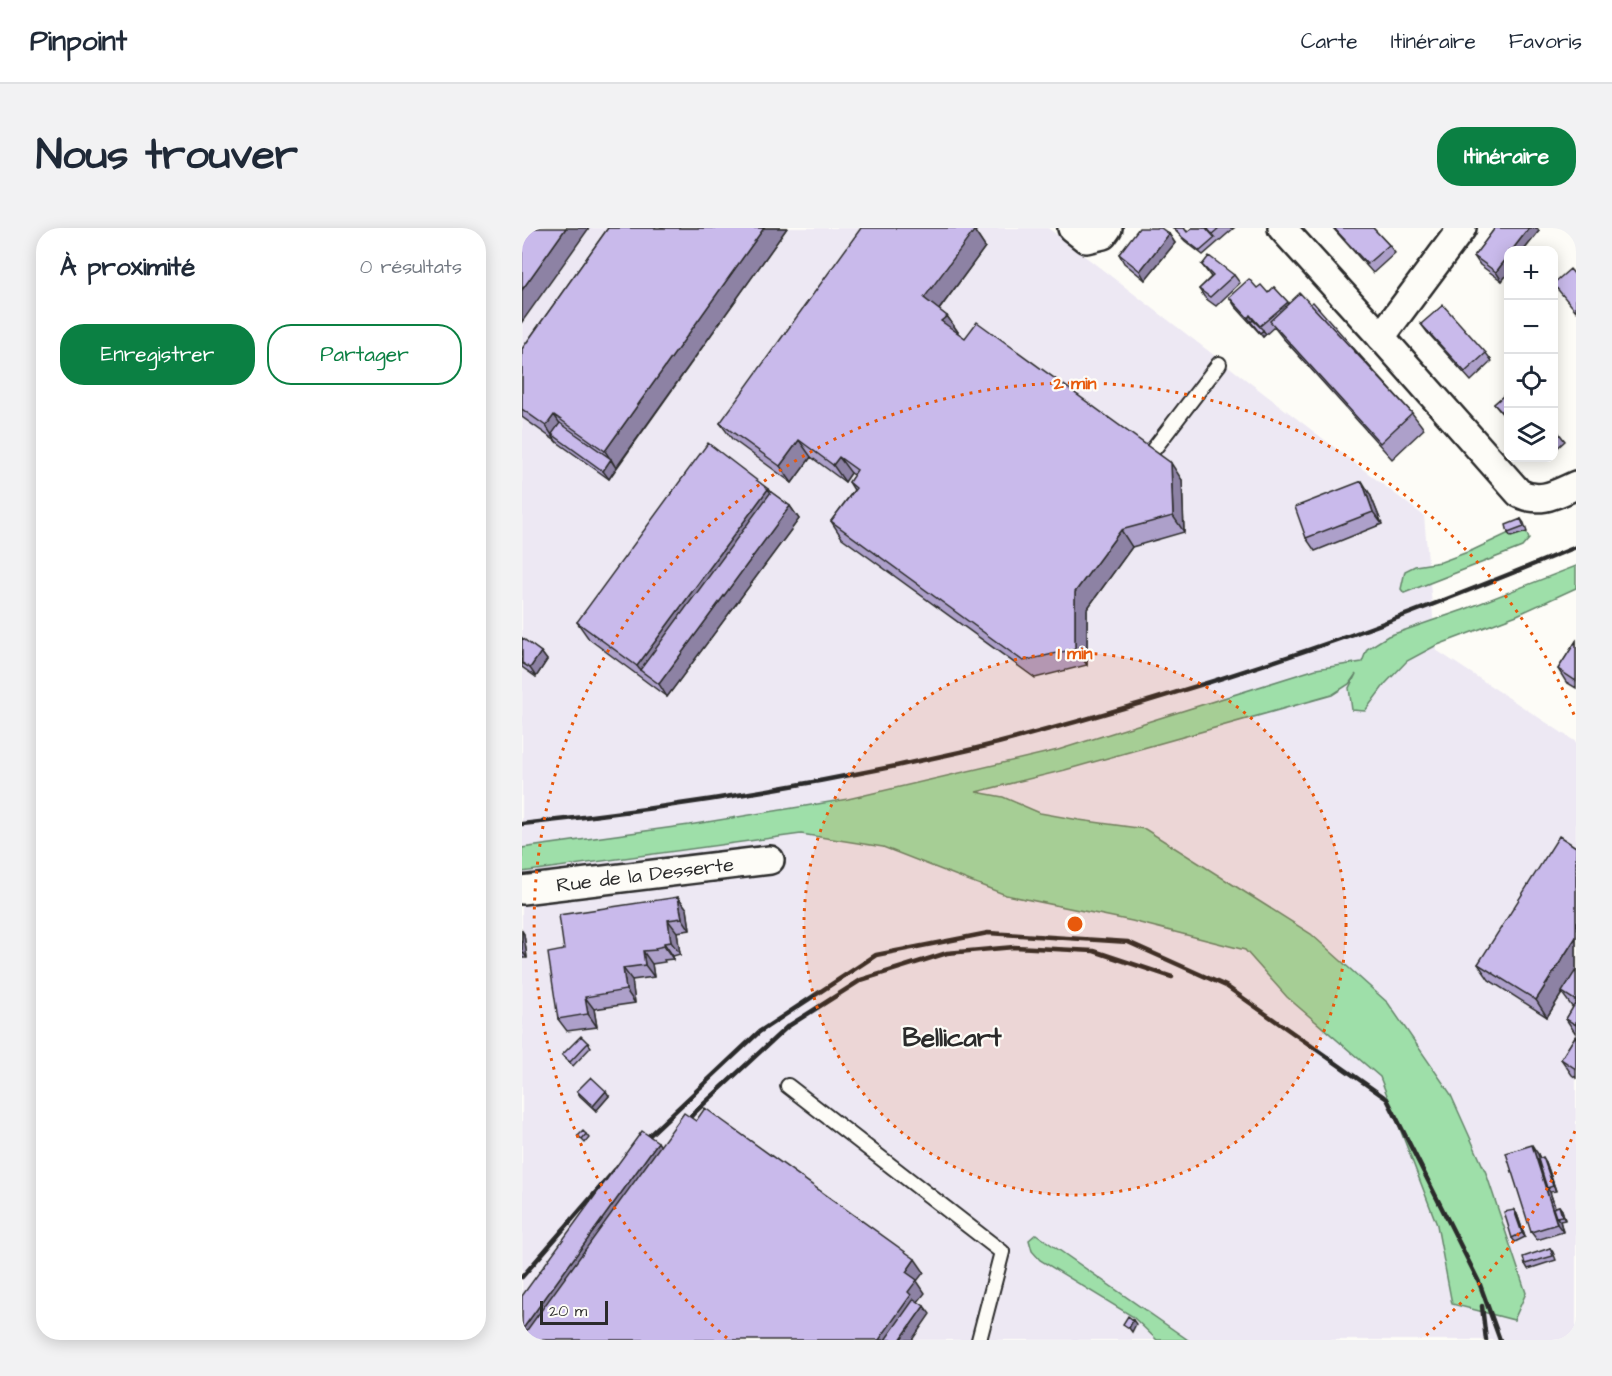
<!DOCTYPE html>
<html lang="fr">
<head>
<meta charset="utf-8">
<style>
	body { margin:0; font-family:"Architects Daughter",sans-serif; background:#f2f2f3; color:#1f2937 }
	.controls { position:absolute; right:18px; top:18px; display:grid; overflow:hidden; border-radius:12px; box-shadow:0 3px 15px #0003 }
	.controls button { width:54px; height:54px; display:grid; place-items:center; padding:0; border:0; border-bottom:2px solid #e0e1e3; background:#fff; color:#1f2937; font:30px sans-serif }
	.scale { position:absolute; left:18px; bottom:15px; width:68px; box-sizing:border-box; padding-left:6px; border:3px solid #2b2b2b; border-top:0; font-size:16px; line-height:21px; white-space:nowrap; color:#2b2b2b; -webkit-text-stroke:4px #fdfcf7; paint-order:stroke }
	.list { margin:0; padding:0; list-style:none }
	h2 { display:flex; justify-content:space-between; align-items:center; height:78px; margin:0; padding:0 24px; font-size:26px }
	h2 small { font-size:20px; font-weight:400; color:#747a83 }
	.actions { display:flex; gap:12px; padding:18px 24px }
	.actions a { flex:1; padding:14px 0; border:2px solid #0b8043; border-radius:24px; text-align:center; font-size:21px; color:#0b8043 }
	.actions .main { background:#0b8043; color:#fff }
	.icon { flex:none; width:33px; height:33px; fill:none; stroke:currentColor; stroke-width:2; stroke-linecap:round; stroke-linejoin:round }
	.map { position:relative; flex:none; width:1054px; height:1112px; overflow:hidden; border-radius:24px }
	header { display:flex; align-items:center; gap:36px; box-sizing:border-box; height:84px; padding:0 30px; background:#fff; border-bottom:2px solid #e0e1e3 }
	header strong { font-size:28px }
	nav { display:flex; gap:33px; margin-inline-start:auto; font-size:21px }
	.intro { display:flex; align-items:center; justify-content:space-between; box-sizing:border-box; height:144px; padding:0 36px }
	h1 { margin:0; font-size:42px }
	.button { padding:15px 27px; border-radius:24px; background:#0b8043; color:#fff; font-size:21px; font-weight:700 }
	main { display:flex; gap:36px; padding:0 36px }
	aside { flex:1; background:#fff; border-radius:24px; box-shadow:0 3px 15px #0003 }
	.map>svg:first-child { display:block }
	.built { fill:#ede8f3 }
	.green { fill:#9edfa9; stroke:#64856a; stroke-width:1.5 }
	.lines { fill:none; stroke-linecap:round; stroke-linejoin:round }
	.lane-casing { stroke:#2b2b2b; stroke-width:18 }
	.street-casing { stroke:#2b2b2b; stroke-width:32 }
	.lane { stroke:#fdfcf7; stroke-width:14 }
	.street { stroke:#fdfcf7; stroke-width:27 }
	.rail { stroke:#2b2b2b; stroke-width:4.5 }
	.wall { fill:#ada0ca; stroke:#2b2b2b; stroke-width:1.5 }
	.shaded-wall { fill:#8d82a4; stroke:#2b2b2b; stroke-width:1.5 }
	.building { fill:#c9baeb; stroke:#2b2b2b; stroke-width:1.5 }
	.ring { fill:none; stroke:#e8590c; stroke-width:3; stroke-dasharray:3 6 }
	.labels { text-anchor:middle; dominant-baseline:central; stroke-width:4.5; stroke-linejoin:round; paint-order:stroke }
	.street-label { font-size:20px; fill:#2b2b2b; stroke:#fdfcf7 }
	.district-label { font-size:26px; font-weight:bold; fill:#2b2b2b; stroke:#fdfcf7 }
	.centre { fill:#e8590c; stroke:#fdfcf7; stroke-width:3 }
	.ring-label { font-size:18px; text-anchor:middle; font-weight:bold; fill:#e8590c; stroke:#fdfcf7; stroke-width:4.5; stroke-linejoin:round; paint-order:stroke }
</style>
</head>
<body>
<header>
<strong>Pinpoint</strong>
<nav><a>Carte</a><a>Itinéraire</a><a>Favoris</a></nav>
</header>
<div class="intro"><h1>Nous trouver</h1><a class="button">Itinéraire</a></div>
<main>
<aside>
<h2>À proximité<small>0 résultats</small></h2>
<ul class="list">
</ul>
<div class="actions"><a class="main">Enregistrer</a><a>Partager</a></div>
</aside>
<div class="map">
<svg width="1054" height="1112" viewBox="0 0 1054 1112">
	<rect width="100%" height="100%" fill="#fdfcf7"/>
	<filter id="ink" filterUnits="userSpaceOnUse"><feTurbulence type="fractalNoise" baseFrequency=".0167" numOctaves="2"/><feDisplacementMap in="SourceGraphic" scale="12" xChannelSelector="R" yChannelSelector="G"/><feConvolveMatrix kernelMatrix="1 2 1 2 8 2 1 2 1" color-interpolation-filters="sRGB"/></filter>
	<g filter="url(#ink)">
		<path class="built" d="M0 0H526L902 288 914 422 1054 514V1112H0Z"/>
		<path class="green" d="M1004 303 1007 311 1000 319 882 365 879 361 883 343 893 338 919 334 951 322 987 305Z
			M1054 338V360L995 387 913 418 885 433 863 456 843 483 830 482 827 460 834 446 827 456 810 467 543 542 454 564 481 569 518 585 557 592 623 601 789 706 866 775 928 865 964 945 1004 1065 992 1092 930 1076 915 997 858 849 765 769 723 722 610 693 484 667 361 619 279 606 0 644V620L167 597 326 571 536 522 794 441 840 434 845 421 866 408 941 382Z
			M514 1006 666 1112H635L610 1088 518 1032 510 1023 507 1012Z"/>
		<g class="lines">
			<defs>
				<path id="lane" d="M631 222 697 136
					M266 858 480 1024 457 1112"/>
				<g id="street">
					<path d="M550 0 564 11 581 7 586 0"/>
					<path d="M760 0 859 109 997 265C1018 276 1034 266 1054 257"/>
					<path d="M859 109 940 0"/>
					<path id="s1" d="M0 662 248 632"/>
				</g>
			</defs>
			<use href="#lane" class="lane-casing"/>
			<use href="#street" class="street-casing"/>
			<use href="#lane" class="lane"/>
			<use href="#street" class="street"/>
			<path class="rail" d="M0 596C124 583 247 564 369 539 405 531 441 524 476 515 595 484 713 448 829 407 904 380 979 350 1054 319
				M158 901 172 885 265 799 339 752 425 725 492 719 572 723 650 749
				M114 920 237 804 354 727 466 705 606 714 704 758 865 871 957 1054 978 1112
				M0 1049 93 942
				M960 1078 964 1112"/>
		</g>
		<path class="wall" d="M86 0H265L87 251 0 189V121Z
			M651 0H662L665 4 670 0H712L681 27 663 13Z
			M811 0H851L867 17 873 25 851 45Z
			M973 0H1015L1017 3 1002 22H987V44L980 53 958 37 952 28Z
			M453 4 463 19 417 82 425 88 436 104 435 105 660 252 662 304 610 319 565 381V437L513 450 320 310 309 293 332 262 327 254 332 247 329 245 323 254 289 229 270 255 210 211 198 195Z
			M647 6 653 15 623 52 602 35 597 26Z
			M680 37 712 47 718 55 694 78 683 70 677 61 689 49Z
			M752 59 767 76 850 141 890 185 902 201 870 231 760 109 752 99 741 109 713 78 707 69 735 60 746 65Z
			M899 96 964 125 970 133 949 153 905 104Z
			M987 163V194L972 176Z
			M1032 199 1043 213 1032 223Z
			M249 264 268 278 277 291 145 469 67 411 55 394Z
			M848 266 860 296 793 323 784 310Z
			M999 291 1002 295 1005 304 989 309 986 305Z
			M0 410 19 424 25 432 14 449 0 439Z
			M1054 413V460L1044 454 1036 441Z
			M1054 619V806L1044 791 1051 780 1040 765 1025 789 967 752 956 736Z
			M156 669 165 681 168 702 155 704 158 726 151 728V731L142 732 143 734 130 736 132 749 110 752 113 775 72 781 75 799 45 803 36 791 42 722Z
			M0 703 2 706 5 730H0Z
			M1054 807V850L1050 847 1039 831Z
			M66 815 69 819 51 838 40 827Z
			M55 863 87 868 74 883 58 868Z
			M64 906 67 910 63 915 56 908Z
			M1016 926 1018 930 1024 934 1034 963 1028 964 1033 979 1037 978 1040 982 1043 992 1038 993 1041 1004 1015 1012 1009 1004Z
			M992 982 995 986 1003 1009 993 1014 990 1010Z
			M1028 1020 1031 1024 1034 1032 1006 1041 1003 1036Z"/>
		<path class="shaded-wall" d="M44 0H67L0 94V62Z
			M242 0H265L94 240 83 223Z
			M443 0H456L453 4 463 19 413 87 402 70Z
			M1007 0H1015L1017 3 1002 22H990Z
			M647 6 653 15 623 52 618 43Z
			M987 27V44L980 53 974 44Z
			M728 87 734 96 729 94 726 90Z
			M425 88 436 104 431 109 419 93Z
			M741 102 744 106 741 109 738 105Z
			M32 187 44 204 30 206 35 215 24 198Z
			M277 212 289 229 270 255 258 238Z
			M317 229 329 245 323 254 311 237Z
			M89 231 94 240 87 251 81 243Z
			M649 235 660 252 662 304 651 288Z
			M840 253 848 266 860 296 851 284Z
			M246 261 258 277 118 442 115 438Z
			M268 278 277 291 145 469 137 456Z
			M599 302 610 319 565 381V437L553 421V364Z
			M19 424 25 432 14 449 8 440Z
			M156 669 165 681 168 702 160 690Z
			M146 692 155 704 158 726 149 714Z
			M0 703 2 706 5 730 0 723Z
			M1054 709V743L1025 789 1014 772Z
			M142 715 151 728V731L142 718Z
			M121 723 130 736 132 749 123 737Z
			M101 740 110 752 113 775 104 762Z
			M63 769 72 781 75 799 66 786Z
			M84 863 87 868 74 883 71 878Z
			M136 914 147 931 0 1112V1102Z
			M1010 917 1016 926 1027 960H1025L1028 964 1036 989H1034L1038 993 1041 1004 1035 996Z
			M1021 929 1024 934 1034 963 1031 958Z
			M1037 978 1040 982 1043 992 1040 988Z
			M992 982 995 986 1003 1009 1000 1005Z
			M393 1031 402 1044 395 1053 403 1065 395 1075 375 1112H357L384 1044Z
			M402 1078 408 1086 390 1112H378Z
			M611 1092 614 1096 610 1104 607 1100Z"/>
		<path class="building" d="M0 0H44L0 62Z
			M86 0H242L83 223 32 187 24 198 0 181V121Z
			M339 0H448L452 3 402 70 425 88 419 93 443 110 455 94 649 235 651 288 599 302 553 364V421L501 433 309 293 334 260 327 254 335 242 317 229 311 237 277 212 258 238 198 195Z
			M617 0H639L647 6 618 43 597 26Z
			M652 0H662L665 4 670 0H684L693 10 678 23 660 9Z
			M685 0H697L690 6Z
			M812 0H851L867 17 845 36Z
			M973 0H1007L990 22H987V27L974 44 952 28Z
			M687 28 712 47 688 69 677 61 691 48 680 37Z
			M1048 41 1054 48V83L1032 57V55Z
			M727 51 735 60 739 57 746 65 752 59 766 74 738 98 728 87 726 90 707 69Z
			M778 65 890 185 858 215 748 93Z
			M791 74 850 141H849L788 76Z
			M921 77 964 125 943 144 899 96Z
			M731 92 741 102 738 105 729 94Z
			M987 163V192L972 176Z
			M38 195 89 231 81 243 30 206Z
			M1032 199 1037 205 1032 210Z
			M186 215 246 261 115 438 55 394Z
			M840 253 851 284 784 310 773 279Z
			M249 264 268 278 137 456 118 442Z
			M999 291 1002 299 986 305 984 297Z
			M0 410 19 424 8 440 0 435Z
			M1054 413V453L1036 441Z
			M1037 608 1054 619V709L1014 772 956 736Z
			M156 669 160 690 146 692 149 714 142 715V718L133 720 134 722 121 723 123 737 101 740 104 762 63 769 66 786 36 791 26 725 42 722 37 687Z
			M1054 742V773L1040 764Z
			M1054 774V797L1044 791Z
			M1054 807V841L1039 831Z
			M59 808 66 815 48 834 40 827Z
			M69 849 84 863 71 878 55 863Z
			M183 880 393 1031 384 1044 395 1052 386 1064 389 1067 357 1112H0V1109L162 885 174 893Z
			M61 903 64 906 60 911 56 908Z
			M120 903 136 914 0 1102V1068Z
			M1010 917 1035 996 1009 1004 984 925Z
			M1021 929 1031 958 1025 960 1016 931Z
			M1037 978 1040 988 1034 989 1031 980Z
			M992 982 1000 1005 990 1010 982 984Z
			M1028 1020 1031 1028 1003 1036 1001 1029Z
			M392 1071 402 1078 378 1112H363Z
			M606 1088 611 1092 607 1100 601 1096Z"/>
	</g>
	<circle cx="553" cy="696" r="271" fill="#e8590c" fill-opacity=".12"/>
	<g class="ring">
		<circle cx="553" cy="696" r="271"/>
		<path d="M1053 903A541 541 0 0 1 901 1110M205 1110A541 541 0 1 1 1053 489"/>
	</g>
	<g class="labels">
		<g class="street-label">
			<text stroke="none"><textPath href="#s1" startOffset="124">Rue de la Desserte</textPath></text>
		</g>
		<g class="district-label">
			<text x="430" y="810">Bellicart</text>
		</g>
	</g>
	<circle cx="553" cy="696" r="9" class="centre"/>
	<g class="ring-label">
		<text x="553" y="161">2 min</text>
		<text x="553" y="431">1 min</text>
	</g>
</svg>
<div class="controls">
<button>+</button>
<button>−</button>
<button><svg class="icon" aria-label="locate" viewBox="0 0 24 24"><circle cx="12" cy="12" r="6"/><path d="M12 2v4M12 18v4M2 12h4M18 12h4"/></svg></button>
<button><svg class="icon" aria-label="layers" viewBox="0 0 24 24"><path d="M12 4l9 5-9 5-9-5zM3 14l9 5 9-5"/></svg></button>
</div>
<div class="scale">20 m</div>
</div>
</main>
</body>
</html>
